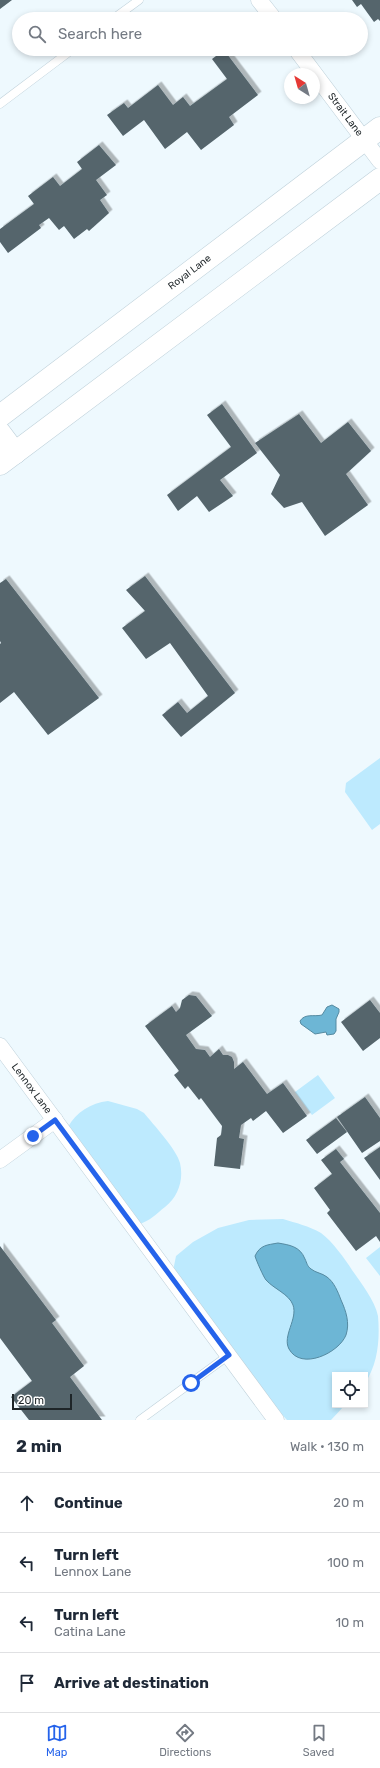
<!DOCTYPE html>
<html lang="en">
<head>
<meta charset="utf-8">
<style>
	body { margin:0; font-family:Rubik,sans-serif; background:#f6f6f7; color:#1f2937 }
	.controls { position:absolute; right:12px; bottom:12px; display:grid; overflow:hidden; border-radius:0px; box-shadow:0 2px 6px #0003 }
	.controls button { width:36px; height:36px; display:grid; place-items:center; padding:0; border:0; border-bottom:1px solid #e0e1e3; background:#fff; color:#1f2937; font:20px sans-serif }
	.compass { position:absolute; left:284px; top:68px; width:36px; height:36px; border-radius:50%; background:#fff; box-shadow:0 2px 6px #0003; rotate:323deg }
	.scale { position:absolute; left:12px; bottom:10px; width:60px; box-sizing:border-box; padding-left:4px; border:2px solid #1e2528; border-top:0; font-size:11px; line-height:14px; white-space:nowrap; color:#1e2528; -webkit-text-stroke:3px #fff; paint-order:stroke }
	.stop { position:absolute; width:12px; height:12px; margin:-9px; border:3px solid #2563eb; border-radius:50%; background:#fff }
	.stop.end { background:#2563eb; border-color:#fff; box-shadow:0 1px 4px #0008 }
	.list { margin:0; padding:0; list-style:none }
	h2 { display:flex; justify-content:space-between; align-items:center; height:52px; margin:0; padding:0 16px; font-size:17px }
	h2 small { font-size:13px; font-weight:400; color:#747a83 }
	.list li { display:grid; grid-template-columns:26px 1fr auto; gap:12px; align-items:center; box-sizing:border-box; height:60px; padding:0 16px; border-top:1px solid #e0e1e3 }
	.list b { display:block; font-size:15px; white-space:nowrap }
	.list p { margin:0; font-size:13px; white-space:nowrap; color:#747a83 }
	.list em { font-size:13px; font-style:normal; color:#747a83 }
	.icon { flex:none; width:22px; height:22px; fill:none; stroke:currentColor; stroke-width:2; stroke-linecap:round; stroke-linejoin:round }
	.map { position:relative; flex:none; width:380px; height:1420px; overflow:hidden }
	.search { position:absolute; background:#fff; box-shadow:0 2px 6px #0003; left:12px; right:12px; top:12px; height:44px; display:flex; align-items:center; gap:10px; box-sizing:border-box; padding:0 14px; border-radius:22px; color:#747a83; font-size:15px }
	.sheet { height:292px; background:#fff }
	nav { display:flex; justify-content:space-around; align-items:center; box-sizing:border-box; height:56px; border-top:1px solid #e0e1e3; background:#fff; font-size:11px; color:#747a83 }
	nav a { display:grid; justify-items:center; gap:2px }
	nav .on { color:#2563eb }
	.map>svg:first-child { display:block }
	.green { fill:#bdeafe }
	.water { fill:#6db6d5; stroke:#558aa1 }
	.building { fill:#54656c; filter:url(#shadow) }
	.lines { fill:none; stroke-linecap:round; stroke-linejoin:round }
	.service-casing { stroke:#bfd1da; stroke-width:9 }
	.minor-casing { stroke:#bfd1da; stroke-width:17 }
	.secondary-casing { stroke:#bfd1da; stroke-width:23 }
	.service { stroke:#fff; stroke-width:8 }
	.minor { stroke:#fff; stroke-width:16 }
	.secondary { stroke:#fff; stroke-width:22 }
	.route { stroke:#2563eb; stroke-width:5 }
	.labels { text-anchor:middle; dominant-baseline:central; stroke-width:4; stroke-linejoin:round; paint-order:stroke }
	.street-label { font-size:10px; fill:#1e2528; stroke:#fff }
</style>
</head>
<body>
<div class="map">
<svg width="380" height="1420" viewBox="0 0 380 1420">
	<defs>
		<filter id="shadow"><feDropShadow dx="3.5" dy="-3.5" stdDeviation="0" flood-color="#0004"/></filter>
	</defs>
	<rect width="100%" height="100%" fill="#eef9fe"/>
	<path class="green" d="M380 758V824L372 830 345 792 346 783Z
		M318 1075 335 1098 312 1115 295 1092Z
		M108 1101 137 1109 144 1113C153 1124 177 1150 180 1163 184 1180 178 1197 165 1207 156 1214 150 1221 139 1224L68 1127C76 1112 91 1103 108 1101Z
		M283 1219C296 1223 309 1226 321 1233 332 1241 345 1259 352 1270 361 1283 375 1301 378 1316 380 1339 378 1364 365 1383V1375H335V1405H345L331 1420H287L266 1397 173 1271 176 1256 193 1242 218 1228 249 1220Z
		M380 1247V1276L366 1258Z"/>
	<path class="water" d="M332 1005 339 1009V1012L336 1019V1031L334 1034 327 1035 326 1032 315 1034 301 1024 300 1021C305 1013 314 1017 322 1015L327 1007Z
		M278 1243C289 1245 300 1246 305 1259 307 1263 307 1266 311 1269 316 1273 322 1273 327 1277 334 1282 338 1292 341 1300 346 1311 350 1323 346 1335 339 1353 301 1371 289 1349 282 1336 298 1319 293 1305 289 1294 274 1289 266 1280 264 1278 256 1260 255 1256 260 1245 267 1245 278 1243Z"/>
	<path class="building" d="M0 0H12L0 9Z
		M352 0H380V21L378 19 374 22 361 4 357 7Z
		M224 50 258 95 229 117 234 125 201 150 187 132 165 149 144 120 123 136 107 115 124 103 128 108 158 85 173 105 183 97 190 106 227 79 212 59Z
		M99 145 116 165 96 180 107 195 100 200 109 213 89 231 87 229 74 239 64 226 59 230 49 218 39 225 41 228 8 253 0 242V229L34 204 28 196 53 177 60 186 82 169 77 162Z
		M222 404 257 453 220 480 233 496 209 512 197 496 178 511 167 495 231 447 207 415Z
		M299 414 321 443 348 422 371 451 346 474 368 505 325 536 302 502 284 508 271 494 280 475 255 443Z
		M145 576 235 693 181 737 162 715 178 702 187 713 208 696 170 643 146 659 122 628 145 611 126 590Z
		M6 579 99 698 48 735 14 692 0 703V644L1 643 0 641V583Z
		M189 995 196 996 212 1016 186 1035 196 1049 205 1050 210 1057 219 1049 223 1055H228L232 1057 234 1062V1069L243 1062 267 1094 283 1083 307 1116 283 1133 266 1111 253 1121 251 1118 241 1125 239 1138 244 1139 240 1169 214 1166 217 1138 221 1135 222 1126 201 1098 199 1100 188 1086 185 1089 174 1075 179 1071 145 1026 172 1006 176 1012 180 1008 182 1000Z
		M370 1000 380 1013V1038L363 1051 341 1022Z
		M365 1097 380 1118V1141L362 1153 337 1117Z
		M336 1118 347 1132 317 1154 306 1140Z
		M380 1147V1180L364 1158Z
		M336 1149 344 1159 340 1162 380 1213V1242L376 1236 356 1251 327 1213 330 1210 314 1188 332 1174 321 1160Z
		M0 1246 56 1320 52 1323 84 1366 70 1377 102 1420H29L11 1397 32 1381 0 1338Z"/>
	<g class="lines">
		<defs>
			<path id="service" d="M113 19 139 0
				M0 104 73 49
				M140 1420 229 1355"/>
			<g id="minor">
				<path d="M259 0 274 19"/>
				<path id="s1" d="M296 49 380 161"/>
				<path id="s2" d="M0 1046 276 1420"/>
				<path d="M0 1160 55 1120"/>
			</g>
			<g id="secondary">
				<path id="s3" d="M0 416 380 128"/>
				<path d="M0 433 15 453"/>
				<path d="M0 464 380 179"/>
			</g>
		</defs>
		<use href="#service" class="service-casing"/>
		<use href="#minor" class="minor-casing"/>
		<use href="#secondary" class="secondary-casing"/>
		<use href="#service" class="service"/>
		<use href="#minor" class="minor"/>
		<use href="#secondary" class="secondary"/>
	</g>
	<g class="lines">
		<path class="route" d="M33 1136 55 1120 229 1355 191 1383"/>
	</g>
	<g class="labels">
		<g class="street-label">
			<text stroke="none"><textPath href="#s1" startOffset="82">Strait Lane</textPath></text>
			<text stroke="none"><textPath href="#s3" startOffset="238">Royal Lane</textPath></text>
			<text stroke="none"><textPath href="#s2" startOffset="53">Lennox Lane</textPath></text>
		</g>
	</g>
</svg>
<div class="controls">
<button><svg class="icon" aria-label="locate" viewBox="0 0 24 24"><circle cx="12" cy="12" r="6"/><path d="M12 2v4M12 18v4M2 12h4M18 12h4"/></svg></button>
</div>
<svg class="compass" viewBox="-18 -18 36 36"><path d="M0-13l5 13h-10z" fill="#e53935"/><path d="M0 13l5-13h-10z" fill="#747a83"/></svg>
<div class="scale">20 m</div>
<div class="stop" style="left:191px;top:1383px"></div>
<div class="stop end" style="left:33px;top:1136px"></div>
<div class="search"><svg class="icon" aria-label="search" viewBox="0 0 24 24"><circle cx="10" cy="10" r="6"/><path d="M15 15l6 6"/></svg>Search here</div>
</div>
<section class="sheet">
<h2>2 min<small>Walk · 130 m</small></h2>
<ul class="list">
<li><svg class="icon" aria-label="ahead" viewBox="0 0 24 24"><path d="M12 20V5M6 11l6-6 6 6"/></svg><div><b>Continue</b></div><em>20 m</em></li>
<li><svg class="icon" aria-label="left" viewBox="0 0 24 24"><path d="M17 20v-9H6M10 6l-5 5 5 5"/></svg><div><b>Turn left</b><p>Lennox Lane</p></div><em>100 m</em></li>
<li><svg class="icon" aria-label="left" viewBox="0 0 24 24"><path d="M17 20v-9H6M10 6l-5 5 5 5"/></svg><div><b>Turn left</b><p>Catina Lane</p></div><em>10 m</em></li>
<li><svg class="icon" aria-label="arrive" viewBox="0 0 24 24"><path d="M6 21V4h12l-3 4 3 4H6"/></svg><div><b>Arrive at destination</b></div></li>
</ul>
</section>
<nav>
<a class="on"><svg class="icon" aria-label="map" viewBox="0 0 24 24"><path d="M3 6l6-2 6 2 6-2v14l-6 2-6-2-6 2zM9 4v14M15 6v14"/></svg>Map</a>
<a><svg class="icon" aria-label="directions" viewBox="0 0 24 24"><path d="M12 3l9 9-9 9-9-9zM9 14v-3h6M13 9l2 2-2 2"/></svg>Directions</a>
<a><svg class="icon" aria-label="saved" viewBox="0 0 24 24"><path d="M7 4h10v16l-5-4-5 4z"/></svg>Saved</a>
</nav>
</body>
</html>
